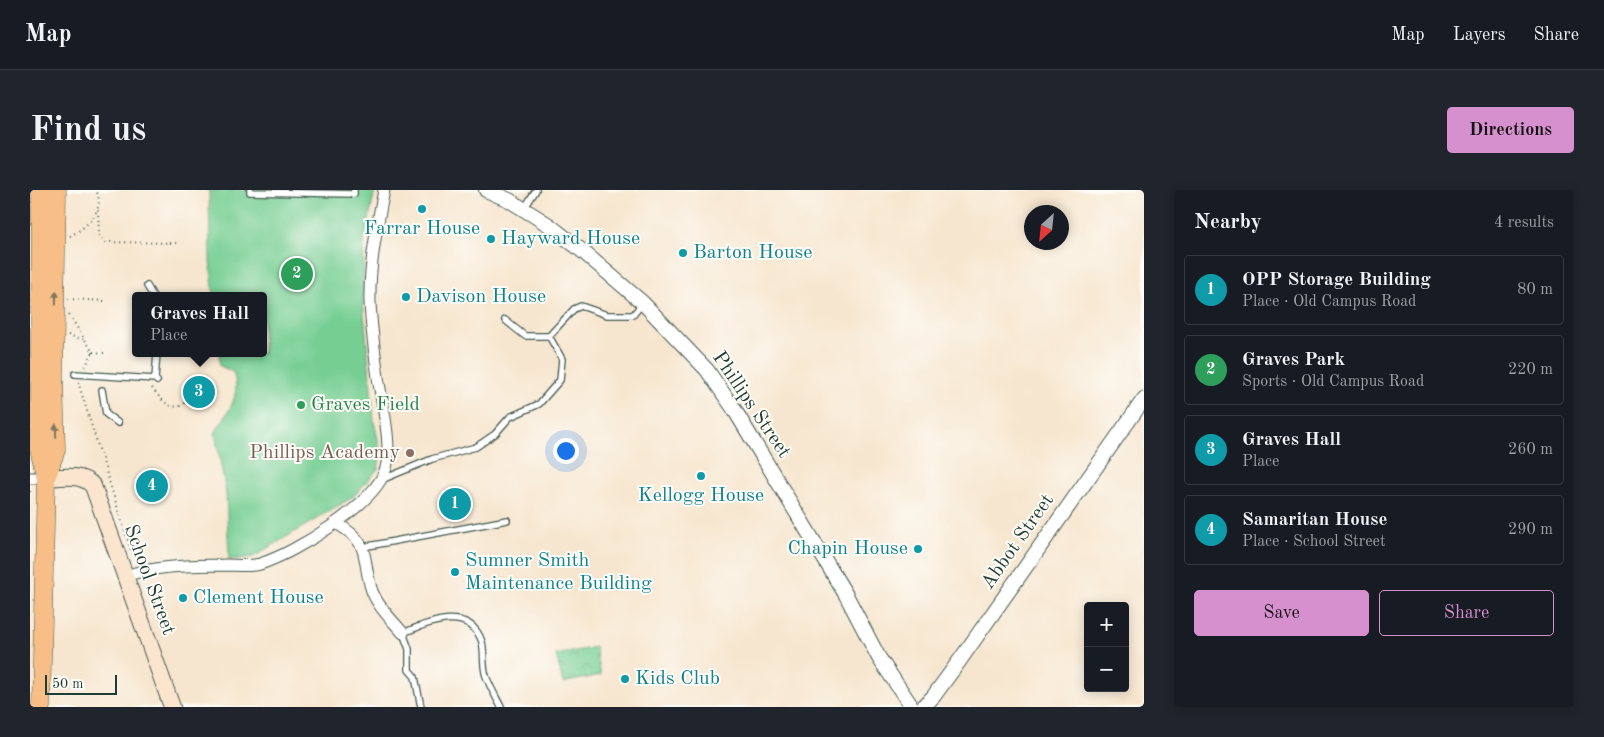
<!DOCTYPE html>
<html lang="en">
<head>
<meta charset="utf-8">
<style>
	body { margin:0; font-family:"Old Standard TT",serif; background:#20242c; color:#f1f3f6 }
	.controls { position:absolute; right:15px; bottom:15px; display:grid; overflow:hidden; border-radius:5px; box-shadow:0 2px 12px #0003 }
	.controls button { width:45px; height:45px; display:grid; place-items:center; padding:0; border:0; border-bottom:1px solid #363941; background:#171b24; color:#f1f3f6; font:25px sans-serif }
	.compass { position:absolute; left:994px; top:15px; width:45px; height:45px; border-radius:50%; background:#171b24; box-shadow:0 2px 12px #0003; rotate:207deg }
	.scale { position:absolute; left:15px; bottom:12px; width:72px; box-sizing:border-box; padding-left:5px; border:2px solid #1f3d34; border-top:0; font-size:14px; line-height:18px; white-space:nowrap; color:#1f3d34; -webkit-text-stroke:4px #fdfcf7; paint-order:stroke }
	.you { position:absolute; left:535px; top:260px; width:18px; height:18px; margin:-12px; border:4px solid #fff; border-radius:50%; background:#1a73e8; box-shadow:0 0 0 8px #1a73e833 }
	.badge { display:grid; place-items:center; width:32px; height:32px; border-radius:50%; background:#d690ce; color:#fff; font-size:16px; font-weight:700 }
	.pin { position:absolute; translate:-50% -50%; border:2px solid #fff; box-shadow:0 1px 5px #0006 }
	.popup { position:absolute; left:102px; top:102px; width:135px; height:65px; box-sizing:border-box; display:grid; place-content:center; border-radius:5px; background:#171b24; filter:drop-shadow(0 1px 4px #0005); font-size:16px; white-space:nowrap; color:#9ea1a6 }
	.popup b { font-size:19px; color:#f1f3f6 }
	.popup::after { content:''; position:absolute; left:50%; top:100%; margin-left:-10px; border:10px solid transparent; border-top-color:#171b24 }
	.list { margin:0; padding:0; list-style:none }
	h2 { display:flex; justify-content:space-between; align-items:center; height:65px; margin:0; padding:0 20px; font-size:21px }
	h2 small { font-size:16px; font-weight:400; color:#9ea1a6 }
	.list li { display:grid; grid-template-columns:32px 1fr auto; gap:15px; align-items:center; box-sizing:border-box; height:70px; margin:0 10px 10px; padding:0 10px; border:1px solid #363941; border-radius:5px }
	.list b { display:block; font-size:19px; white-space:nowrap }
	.list p { margin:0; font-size:16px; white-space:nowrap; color:#9ea1a6 }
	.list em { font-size:16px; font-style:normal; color:#9ea1a6 }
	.actions { display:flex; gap:10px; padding:15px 20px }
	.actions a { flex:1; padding:11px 0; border:1px solid #d690ce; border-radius:5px; text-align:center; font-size:18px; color:#d690ce }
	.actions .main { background:#d690ce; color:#111 }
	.map { position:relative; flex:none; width:1114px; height:517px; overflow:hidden; border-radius:5px }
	header { display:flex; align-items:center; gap:30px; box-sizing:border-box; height:70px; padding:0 25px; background:#171b24; border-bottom:1px solid #363941 }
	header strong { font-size:24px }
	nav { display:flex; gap:28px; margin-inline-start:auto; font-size:18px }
	.intro { display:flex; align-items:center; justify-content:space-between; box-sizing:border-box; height:120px; padding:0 30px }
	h1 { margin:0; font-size:35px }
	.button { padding:12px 22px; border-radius:5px; background:#d690ce; color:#111; font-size:18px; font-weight:700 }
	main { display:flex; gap:30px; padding:0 30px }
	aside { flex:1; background:#171b24; border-radius:5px; box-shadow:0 2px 12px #0003 }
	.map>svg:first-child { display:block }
	.park { fill:url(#park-crowns); stroke:#4a8664 }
	.pitch { fill:#76ce93; stroke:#4a8664 }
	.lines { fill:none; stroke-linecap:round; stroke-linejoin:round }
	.service-casing { stroke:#3f564b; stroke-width:8 }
	.minor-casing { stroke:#3f564b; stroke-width:13 }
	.tertiary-casing { stroke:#3f564b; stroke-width:16 }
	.secondary-casing { stroke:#3f564b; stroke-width:18 }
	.primary-casing { stroke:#3f564b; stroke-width:19 }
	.path { stroke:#3f564b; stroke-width:2; stroke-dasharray:1 4; stroke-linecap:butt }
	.service { stroke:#fff; stroke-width:5.5 }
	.minor { stroke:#fff; stroke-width:11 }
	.tertiary { stroke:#fff; stroke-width:14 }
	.secondary { stroke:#fce5cf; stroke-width:16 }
	.primary { stroke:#f7be88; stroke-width:18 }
	.oneway { fill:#80775a }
	.culture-dot { fill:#0f9aa8; stroke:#fdfcf7; stroke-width:2 }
	.leisure-dot { fill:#2e9e5b; stroke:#fdfcf7; stroke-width:2 }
	.education-dot { fill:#8d6e63; stroke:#fdfcf7; stroke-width:2 }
	.labels { text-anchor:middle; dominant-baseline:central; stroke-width:4; stroke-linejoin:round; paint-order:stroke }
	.culture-label { font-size:20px; fill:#0d838f; stroke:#fdfcf7; text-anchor:start }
	.leisure-label { font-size:20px; fill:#27864d; stroke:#fdfcf7; text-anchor:start }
	.street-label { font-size:20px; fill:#1f3d34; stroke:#fdfcf7 }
	.education-label { font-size:20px; fill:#785e54; stroke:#fdfcf7; text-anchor:end }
</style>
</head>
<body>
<header>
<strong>Map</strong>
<nav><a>Map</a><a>Layers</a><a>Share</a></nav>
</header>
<div class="intro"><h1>Find us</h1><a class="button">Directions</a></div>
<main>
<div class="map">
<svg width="1114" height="517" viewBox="0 0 1114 517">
	<defs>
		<pattern id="park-crowns" width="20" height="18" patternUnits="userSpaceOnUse" patternTransform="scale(1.25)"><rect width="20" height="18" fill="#76ce93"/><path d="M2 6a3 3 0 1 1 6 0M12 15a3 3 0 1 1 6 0" fill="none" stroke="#60a879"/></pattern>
	</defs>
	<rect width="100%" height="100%" fill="#fdfcf7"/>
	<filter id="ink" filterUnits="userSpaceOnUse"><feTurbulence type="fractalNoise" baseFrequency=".02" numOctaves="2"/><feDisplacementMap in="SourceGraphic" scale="10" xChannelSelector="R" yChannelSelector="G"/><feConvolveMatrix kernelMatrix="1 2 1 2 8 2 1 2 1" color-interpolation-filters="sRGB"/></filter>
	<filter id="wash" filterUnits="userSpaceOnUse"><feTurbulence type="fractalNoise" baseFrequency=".0096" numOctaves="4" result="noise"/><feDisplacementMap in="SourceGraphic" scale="20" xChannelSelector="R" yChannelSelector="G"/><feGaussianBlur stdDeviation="1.12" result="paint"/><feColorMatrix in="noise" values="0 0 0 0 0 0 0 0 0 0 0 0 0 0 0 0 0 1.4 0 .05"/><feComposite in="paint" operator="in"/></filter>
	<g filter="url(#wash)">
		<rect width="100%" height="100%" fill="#f7e6cf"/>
		<path class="park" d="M565 457 571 485 533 493 526 465Z"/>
		<path class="pitch" d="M179 0H345L334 52 333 111 344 231 351 263 348 279 323 307 223 367 199 370 196 303 185 243C197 222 212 208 203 182L190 176 189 163H233V106H184L180 71Z"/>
	</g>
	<g filter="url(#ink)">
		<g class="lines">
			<defs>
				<path id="service" d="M220 0V2L324 4V0
					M494 19 506 0
					M117 96 123 106
					M519 146 544 119 551 116 577 125H603L612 114
					M127 163 125 189 127 191
					M45 184 125 189
					M72 200 76 224 88 233
					M351 290 402 269 446 257 465 244 480 227 509 214 530 190 532 169 519 146H495L475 130
					M333 357 477 330
					M391 517 385 487 379 480V459L373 443C399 432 440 415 452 452 455 463 452 475 456 486 460 497 466 507 471 517"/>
				<path id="minor" d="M0 288H16
					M306 333C342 354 331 364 341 398 346 415 362 430 373 443
					M95 386C127 375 163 376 196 375 206 375 220 377 230 374 265 363 342 316 355 281 364 257 350 206 347 180 344 158 341 135 340 112 339 75 347 37 354 0"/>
				<path id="tertiary" d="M456 0 479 10 519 35 551 60 613 113 677 180 704 219 816 405 849 468 882 517
					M893 517 903 507 930 470 1114 209"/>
				<path id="secondary" d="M16 288C31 287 52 283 63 296L142 517"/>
				<path id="primary" d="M11 0 9 259 16 288 11 517
					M16 288 26 260 24 188 27 0"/>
			</defs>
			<use href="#service" class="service-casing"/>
			<use href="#minor" class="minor-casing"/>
			<use href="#tertiary" class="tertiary-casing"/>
			<use href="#secondary" class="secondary-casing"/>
			<use href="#primary" class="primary-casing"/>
			<path class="path" d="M68 20 69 47 75 52 148 53
				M40 46C57 37 76 20 66 0
				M38 109 75 111
				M39 125 63 162 55 177
				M38 145 54 150
				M63 162 74 163
				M48 192 102 364
				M122 198C130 208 139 221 153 215L156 210
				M0 301V302"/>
			<use href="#service" class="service"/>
			<use href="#minor" class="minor"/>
			<use href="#tertiary" class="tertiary"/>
			<use href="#secondary" class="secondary"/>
			<use href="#primary" class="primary"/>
		</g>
		<defs><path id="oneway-solid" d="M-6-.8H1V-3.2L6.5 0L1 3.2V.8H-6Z" transform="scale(1.25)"/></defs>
		<g class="oneway">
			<use href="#oneway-solid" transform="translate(26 108) rotate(-89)"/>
			<use href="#oneway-solid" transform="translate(26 241) rotate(-91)"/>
		</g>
	</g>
	<g class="culture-dot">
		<circle cx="392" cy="19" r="5"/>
		<circle cx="461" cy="49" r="5"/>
		<circle cx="653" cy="63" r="5"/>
		<circle cx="376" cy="107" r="5"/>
		<circle cx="671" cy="286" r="5"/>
		<circle cx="888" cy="359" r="5"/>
		<circle cx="425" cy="382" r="5"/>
		<circle cx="153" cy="408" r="5"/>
		<circle cx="595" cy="489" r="5"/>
	</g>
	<circle class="leisure-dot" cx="271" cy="215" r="5"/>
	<circle class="education-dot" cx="380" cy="263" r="5"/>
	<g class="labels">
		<g class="culture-label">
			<text x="392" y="39" text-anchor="middle">Farrar House</text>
			<text x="471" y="49">Hayward House</text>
			<text x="663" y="63">Barton House</text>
			<text x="386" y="107">Davison House</text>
			<text x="671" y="306" text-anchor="middle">Kellogg House</text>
			<text x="878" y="359" text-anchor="end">Chapin House</text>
			<text x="435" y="371">Sumner Smith<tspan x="435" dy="23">Maintenance Building</tspan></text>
			<text x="163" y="408">Clement House</text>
			<text x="605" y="489">Kids Club</text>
		</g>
		<g class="leisure-label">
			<text x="281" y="215">Graves Field</text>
		</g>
		<g class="street-label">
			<text transform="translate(721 215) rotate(56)">Phillips Street</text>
			<text transform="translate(988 352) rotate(-55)">Abbot Street</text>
			<text transform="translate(119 390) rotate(70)">School Street</text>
		</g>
		<g class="education-label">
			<text x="370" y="263">Phillips Academy</text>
		</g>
	</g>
</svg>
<div class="controls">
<button>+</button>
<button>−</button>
</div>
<svg class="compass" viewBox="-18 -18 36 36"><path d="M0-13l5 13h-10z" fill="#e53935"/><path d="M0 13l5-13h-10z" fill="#9ea1a6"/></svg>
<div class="scale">50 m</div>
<div class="you"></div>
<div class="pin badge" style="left:425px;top:314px;background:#0f9aa8">1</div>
<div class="pin badge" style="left:267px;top:84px;background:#2e9e5b">2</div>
<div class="pin badge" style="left:169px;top:202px;background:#0f9aa8">3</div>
<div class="popup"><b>Graves Hall</b>Place</div>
<div class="pin badge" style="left:122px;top:296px;background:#0f9aa8">4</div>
</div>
<aside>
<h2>Nearby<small>4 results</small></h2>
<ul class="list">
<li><span class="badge" style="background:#0f9aa8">1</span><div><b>OPP Storage Building</b><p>Place · Old Campus Road</p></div><em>80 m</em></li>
<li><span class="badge" style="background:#2e9e5b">2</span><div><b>Graves Park</b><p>Sports · Old Campus Road</p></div><em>220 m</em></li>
<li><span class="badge" style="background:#0f9aa8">3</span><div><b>Graves Hall</b><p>Place</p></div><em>260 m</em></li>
<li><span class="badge" style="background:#0f9aa8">4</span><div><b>Samaritan House</b><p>Place · School Street</p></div><em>290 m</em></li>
</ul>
<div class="actions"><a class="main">Save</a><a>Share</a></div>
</aside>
</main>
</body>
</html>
